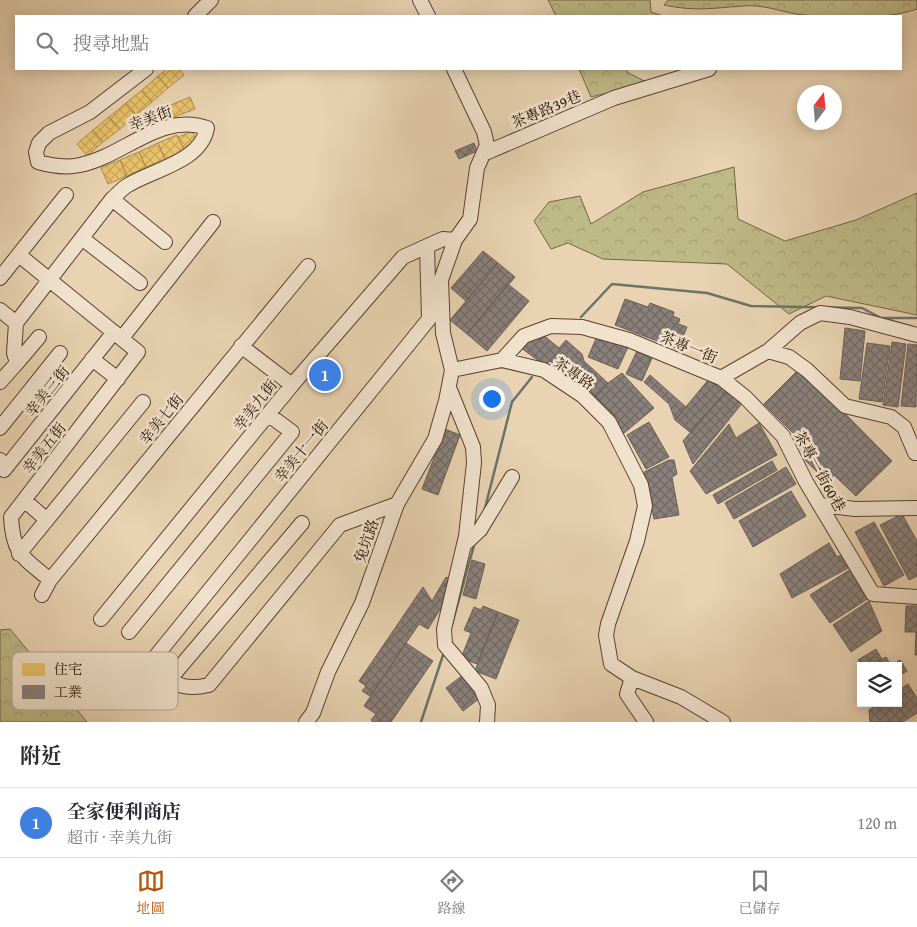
<!DOCTYPE html>
<html lang="zh-TW">
<head>
<meta charset="utf-8">
<style>
	body { margin:0; font-family:"Gentium Book Plus","Noto Serif TC",serif; background:#f7f7f7; color:#2b2b33 }
	.controls { position:absolute; right:15px; bottom:15px; display:grid; overflow:hidden; border-radius:0px; box-shadow:0 2px 12px #0003 }
	.controls button { width:45px; height:45px; display:grid; place-items:center; padding:0; border:0; border-bottom:1px solid #e1e1e2; background:#fff; color:#2b2b33; font:25px sans-serif }
	.compass { position:absolute; left:797px; top:85px; width:45px; height:45px; border-radius:50%; background:#fff; box-shadow:0 2px 12px #0003; rotate:16deg }
	.you { position:absolute; left:491px; top:398px; width:18px; height:18px; margin:-12px; border:4px solid #fff; border-radius:50%; background:#1a73e8; box-shadow:0 0 0 8px #1a73e833 }
	.badge { display:grid; place-items:center; width:32px; height:32px; border-radius:50%; background:#b45309; color:#fff; font-size:16px; font-weight:700 }
	.pin { position:absolute; translate:-50% -50%; border:2px solid #fff; box-shadow:0 1px 5px #0006 }
	.list { margin:0; padding:0; list-style:none }
	h2 { display:flex; justify-content:space-between; align-items:center; height:65px; margin:0; padding:0 20px; font-size:21px }
	h2 small { font-size:16px; font-weight:400; color:#7c7c81 }
	.list li { display:grid; grid-template-columns:32px 1fr auto; gap:15px; align-items:center; box-sizing:border-box; height:70px; padding:0 20px; border-top:1px solid #e1e1e2 }
	.list b { display:block; font-size:19px; white-space:nowrap }
	.list p { margin:0; font-size:16px; white-space:nowrap; color:#7c7c81 }
	.list em { font-size:16px; font-style:normal; color:#7c7c81 }
	.icon { flex:none; width:28px; height:28px; fill:none; stroke:currentColor; stroke-width:2; stroke-linecap:round; stroke-linejoin:round }
	.map { position:relative; flex:none; width:917px; height:722px; overflow:hidden }
	.search { position:absolute; background:#fff; box-shadow:0 2px 12px #0003; left:15px; right:15px; top:15px; height:55px; display:flex; align-items:center; gap:12px; box-sizing:border-box; padding:0 18px; border-radius:0px; color:#7c7c81; font-size:19px }
	.sheet { height:135px; background:#fff }
	nav { display:flex; justify-content:space-around; align-items:center; box-sizing:border-box; height:70px; border-top:1px solid #e1e1e2; background:#fff; font-size:14px; color:#7c7c81 }
	nav a { display:grid; justify-items:center; gap:2px }
	nav .on { color:#b45309 }
	.map>svg:first-child { display:block }
	.forest { fill:url(#forest-crowns); stroke:#726444 }
	.homes { fill:url(#homes-cross-hatch); stroke:#af8e4b }
	.industry { fill:url(#industry-cross-hatch); stroke:#6c5f57 }
	.lines { fill:none; stroke-linecap:round; stroke-linejoin:round }
	.stream { stroke:#6a7469; stroke-width:2.5 }
	.minor-casing { stroke:#58402e; stroke-width:16 }
	.minor { stroke:#f1e2cd; stroke-width:14 }
	.labels { text-anchor:middle; dominant-baseline:central; stroke-width:5; stroke-linejoin:round; paint-order:stroke }
	.street-label { font-size:15px; fill:#270f02; stroke:#f1e2cd }
	.key { fill:#f1e2cd; stroke:#b4a390; stroke-width:1 }
	.key-label { font-size:14px; fill:#270f02 }
</style>
</head>
<body>
<div class="map">
<svg width="917" height="722" viewBox="0 0 917 722">
	<defs>
		<pattern id="forest-crowns" width="20" height="18" patternUnits="userSpaceOnUse" patternTransform="scale(1.25)"><rect width="20" height="18" fill="#beba87"/><path d="M2 6a3 3 0 1 1 6 0M12 15a3 3 0 1 1 6 0" fill="none" stroke="#a39f73"/></pattern>
		<pattern id="homes-cross-hatch" width="8" height="8" patternUnits="userSpaceOnUse" patternTransform="scale(1.25)"><rect width="8" height="8" fill="#e9c46a"/><path d="M0 0l8 8M0 8l8-8" fill="none" stroke="#c8a75a"/></pattern>
		<pattern id="industry-cross-hatch" width="8" height="8" patternUnits="userSpaceOnUse" patternTransform="scale(1.25)"><rect width="8" height="8" fill="#8a817c"/><path d="M0 0l8 8M0 8l8-8" fill="none" stroke="#716863"/></pattern>
	</defs>
	<rect width="100%" height="100%" fill="#e9d3b2"/>
	<filter id="stains"><feTurbulence type="fractalNoise" baseFrequency=".004" numOctaves="4"/><feColorMatrix values="0 0 0 0 .2 0 0 0 0 .09 0 0 0 0 .02 0 0 0 .5 -.17"/></filter>
	<radialGradient id="worn" r=".72"><stop offset=".6" stop-color="#630" stop-opacity="0"/><stop offset="1" stop-color="#630" stop-opacity=".3"/></radialGradient>
	<path class="forest" d="M548 0H650L651 12 663 16H556Z
		M668 0H917V9C880 21 835 19 796 14 780 11 760 4 743 6 711 8 698 12 664 5Z
		M579 69H627V72L648 83 591 97Z
		M734 167 738 219 785 241 856 220 917 193V315L826 296 789 314 727 264 603 259 568 243 551 249 534 221 549 202 580 196 591 224 643 192Z
		M10 629 87 722H0V630Z"/>
	<path class="homes" d="M167 69H179L184 75 168 88 158 76Z
		M158 76 168 88 152 102 142 90Z
		M142 90 152 102 136 115 126 103Z
		M190 97 195 109 166 120 161 109Z
		M126 103 136 115 120 129 109 117Z
		M109 117 120 129 103 142 93 130Z
		M93 130 103 142 87 156 77 144Z
		M193 131 196 146 184 150 178 137Z
		M177 135 184 150 165 159 158 143Z
		M158 143 165 159 146 167 139 152Z
		M139 152 146 167 127 176 120 160Z
		M120 160 127 176 108 184 101 168Z"/>
	<path class="industry" d="M474 143 477 151 459 159 455 151Z
		M483 251 498 263 466 301 451 288Z
		M498 263 515 277 467 334 450 320Z
		M508 284 529 301 487 351 467 334Z
		M625 299 648 307 650 303 674 312 673 316 680 319 678 324 687 327 678 349 615 325Z
		M845 328 865 331 860 381 840 379Z
		M542 334 559 348 566 340 582 354 584 361 608 383 594 399 550 361 544 365 520 347Z
		M598 334 628 347 618 369 588 357Z
		M892 342 906 344 898 407 883 405Z
		M867 343 890 346 882 402 859 399Z
		M908 344 917 345 916 407 901 406Z
		M637 351 652 358 642 381 626 374Z
		M800 368 892 461 856 496 834 475 827 482 803 458 811 451 764 404Z
		M622 373 654 408 623 434 610 414 594 399 608 383Z
		M650 375 686 407 675 420 669 404 644 382Z
		M709 379 727 390 691 433 675 420Z
		M727 390 744 401 693 464 683 441Z
		M649 422 669 457 646 469 627 435Z
		M759 423 777 455 706 494 690 471 729 424 736 438Z
		M445 429 460 435 438 495 422 489Z
		M669 460H674L677 474 672 477 679 515 654 519 644 472Z
		M772 461 777 470 718 504 713 495Z
		M786 467 796 484 734 519 725 503Z
		M791 491 806 516 753 547 739 521Z
		M902 514 917 541V576L909 580 880 525Z
		M874 522 904 575 884 586 855 532Z
		M829 543 837 557 845 553 852 566 792 598 780 574Z
		M472 560 485 564 476 599 463 595Z
		M851 569 860 589 863 586 869 598 830 623 810 595Z
		M446 577 451 579 441 608 428 629 419 624 370 696 362 691 366 686 359 681 423 587 432 601Z
		M869 601 882 631 851 652 833 625Z
		M483 606 498 612 477 664 461 658 471 633 464 630 474 607 481 610Z
		M906 606H917V655H915L916 632H905Z
		M498 612 519 620 496 679 475 671Z
		M406 643 433 661 391 722H373L371 720 376 714 364 706Z
		M876 649 882 659 886 657 891 666 900 660 907 671 898 676V666H862L858 660Z
		M463 675 480 698 463 711 446 688Z
		M908 684 917 698V713L903 722H870L869 710 879 703H898V691Z"/>
	<g class="lines">
		<path class="stream" d="M581 317 612 284 707 293 751 306 862 308 881 318H917
			M885 319 913 327
			M484 512 512 402 532 377
			M451 628 475 542
			M421 722 444 652"/>
		<defs>
			<path id="minor" d="M420 0 428 16
				M195 16 211 0
				M483 154 614 98 709 69
				M112 199 165 242
				M83 239 140 283
				M19 255 138 352 11 517C13 555 23 557 50 580
				M0 278 66 195
				M0 310 16 323
				M16 323 112 199C118 194 123 187 130 184 156 169 201 161 207 128 160 112 124 156 80 165 66 168 52 166 38 162L36 152 39 143 49 133 90 112 146 69
				M122 338 213 222
				M241 346 292 385
				M768 351 789 357 807 370 845 406 891 417 904 427 915 453
				M92 359 118 379
				M502 360 524 336 551 326 582 327 629 340 721 378 745 397 783 436 806 482 873 594 917 597
				M17 363 39 337
				M452 370 502 360 544 370 583 396 609 422 641 485 645 506 637 541 608 624 606 635 611 664 632 678 681 697 723 722
				M721 378 768 351 800 323 820 313 850 317 917 335
				M0 382 17 363 14 353 16 323
				M450 390 473 447 474 463 466 536 444 629 445 645 481 688 488 705 487 722
				M0 428 60 353
				M0 460 4 470 114 332
				M24 500 47 520
				M397 504 340 525 209 685C179 692 171 682 152 661L429 319 427 246
				M820 505 855 509 917 508
				M465 544 480 530 512 477
				M19 554 143 402
				M42 595 50 580 308 266
				M101 619 292 385 403 257 443 239 455 240
				M129 632 292 432 269 415
				M632 678 627 694 646 722
				M169 680 302 523
				M306 722 313 713 328 672 362 603 397 504 435 439 446 401 452 370 443 333 441 280 455 240 470 219 477 168 487 145 484 132 454 69"/>
		</defs>
		<use href="#minor" class="minor-casing"/>
		<use href="#minor" class="minor"/>
	</g>
	<g class="labels">
		<g class="street-label">
			<text transform="translate(546 109) rotate(-23)">茶專路39巷</text>
			<text transform="translate(150 118) rotate(-20)">幸美街</text>
			<text transform="translate(689 347) rotate(22)">茶專一街</text>
			<text transform="translate(574 373) rotate(34)">茶專路</text>
			<text transform="translate(47 391) rotate(-51)">幸美三街</text>
			<text transform="translate(255 405) rotate(-52)">幸美九街</text>
			<text transform="translate(161 419) rotate(-51)">幸美七街</text>
			<text transform="translate(44 448) rotate(-52)">幸美五街</text>
			<text transform="translate(301 451) rotate(-51)">幸美十一街</text>
			<text transform="translate(820 471) rotate(61)">茶專一街60巷</text>
			<text transform="translate(366 541) rotate(-71)">兔坑路</text>
		</g>
	</g>
	<rect x="12" y="652" width="166" height="58" rx="8" class="key"/>
	<rect x="22" y="663" width="23" height="13" fill="#e9c46a"/>
	<rect x="22" y="685" width="23" height="14" fill="#8a817c"/>
	<g class="key-label">
		<text x="54" y="674">住宅</text>
		<text x="54" y="697">工業</text>
	</g>
	<rect width="100%" height="100%" filter="url(#stains)"/>
	<rect width="100%" height="100%" fill="url(#worn)"/>
</svg>
<div class="controls">
<button><svg class="icon" aria-label="layers" viewBox="0 0 24 24"><path d="M12 4l9 5-9 5-9-5zM3 14l9 5 9-5"/></svg></button>
</div>
<svg class="compass" viewBox="-18 -18 36 36"><path d="M0-13l5 13h-10z" fill="#e53935"/><path d="M0 13l5-13h-10z" fill="#7c7c81"/></svg>
<div class="you"></div>
<div class="pin badge" style="left:325px;top:375px;background:#3f7fe0">1</div>
<div class="search"><svg class="icon" aria-label="search" viewBox="0 0 24 24"><circle cx="10" cy="10" r="6"/><path d="M15 15l6 6"/></svg>搜尋地點</div>
</div>
<section class="sheet">
<h2>附近<small></small></h2>
<ul class="list">
<li><span class="badge" style="background:#3f7fe0">1</span><div><b>全家便利商店</b><p>超市 · 幸美九街</p></div><em>120 m</em></li>
</ul>
</section>
<nav>
<a class="on"><svg class="icon" aria-label="map" viewBox="0 0 24 24"><path d="M3 6l6-2 6 2 6-2v14l-6 2-6-2-6 2zM9 4v14M15 6v14"/></svg>地圖</a>
<a><svg class="icon" aria-label="directions" viewBox="0 0 24 24"><path d="M12 3l9 9-9 9-9-9zM9 14v-3h6M13 9l2 2-2 2"/></svg>路線</a>
<a><svg class="icon" aria-label="saved" viewBox="0 0 24 24"><path d="M7 4h10v16l-5-4-5 4z"/></svg>已儲存</a>
</nav>
</body>
</html>
